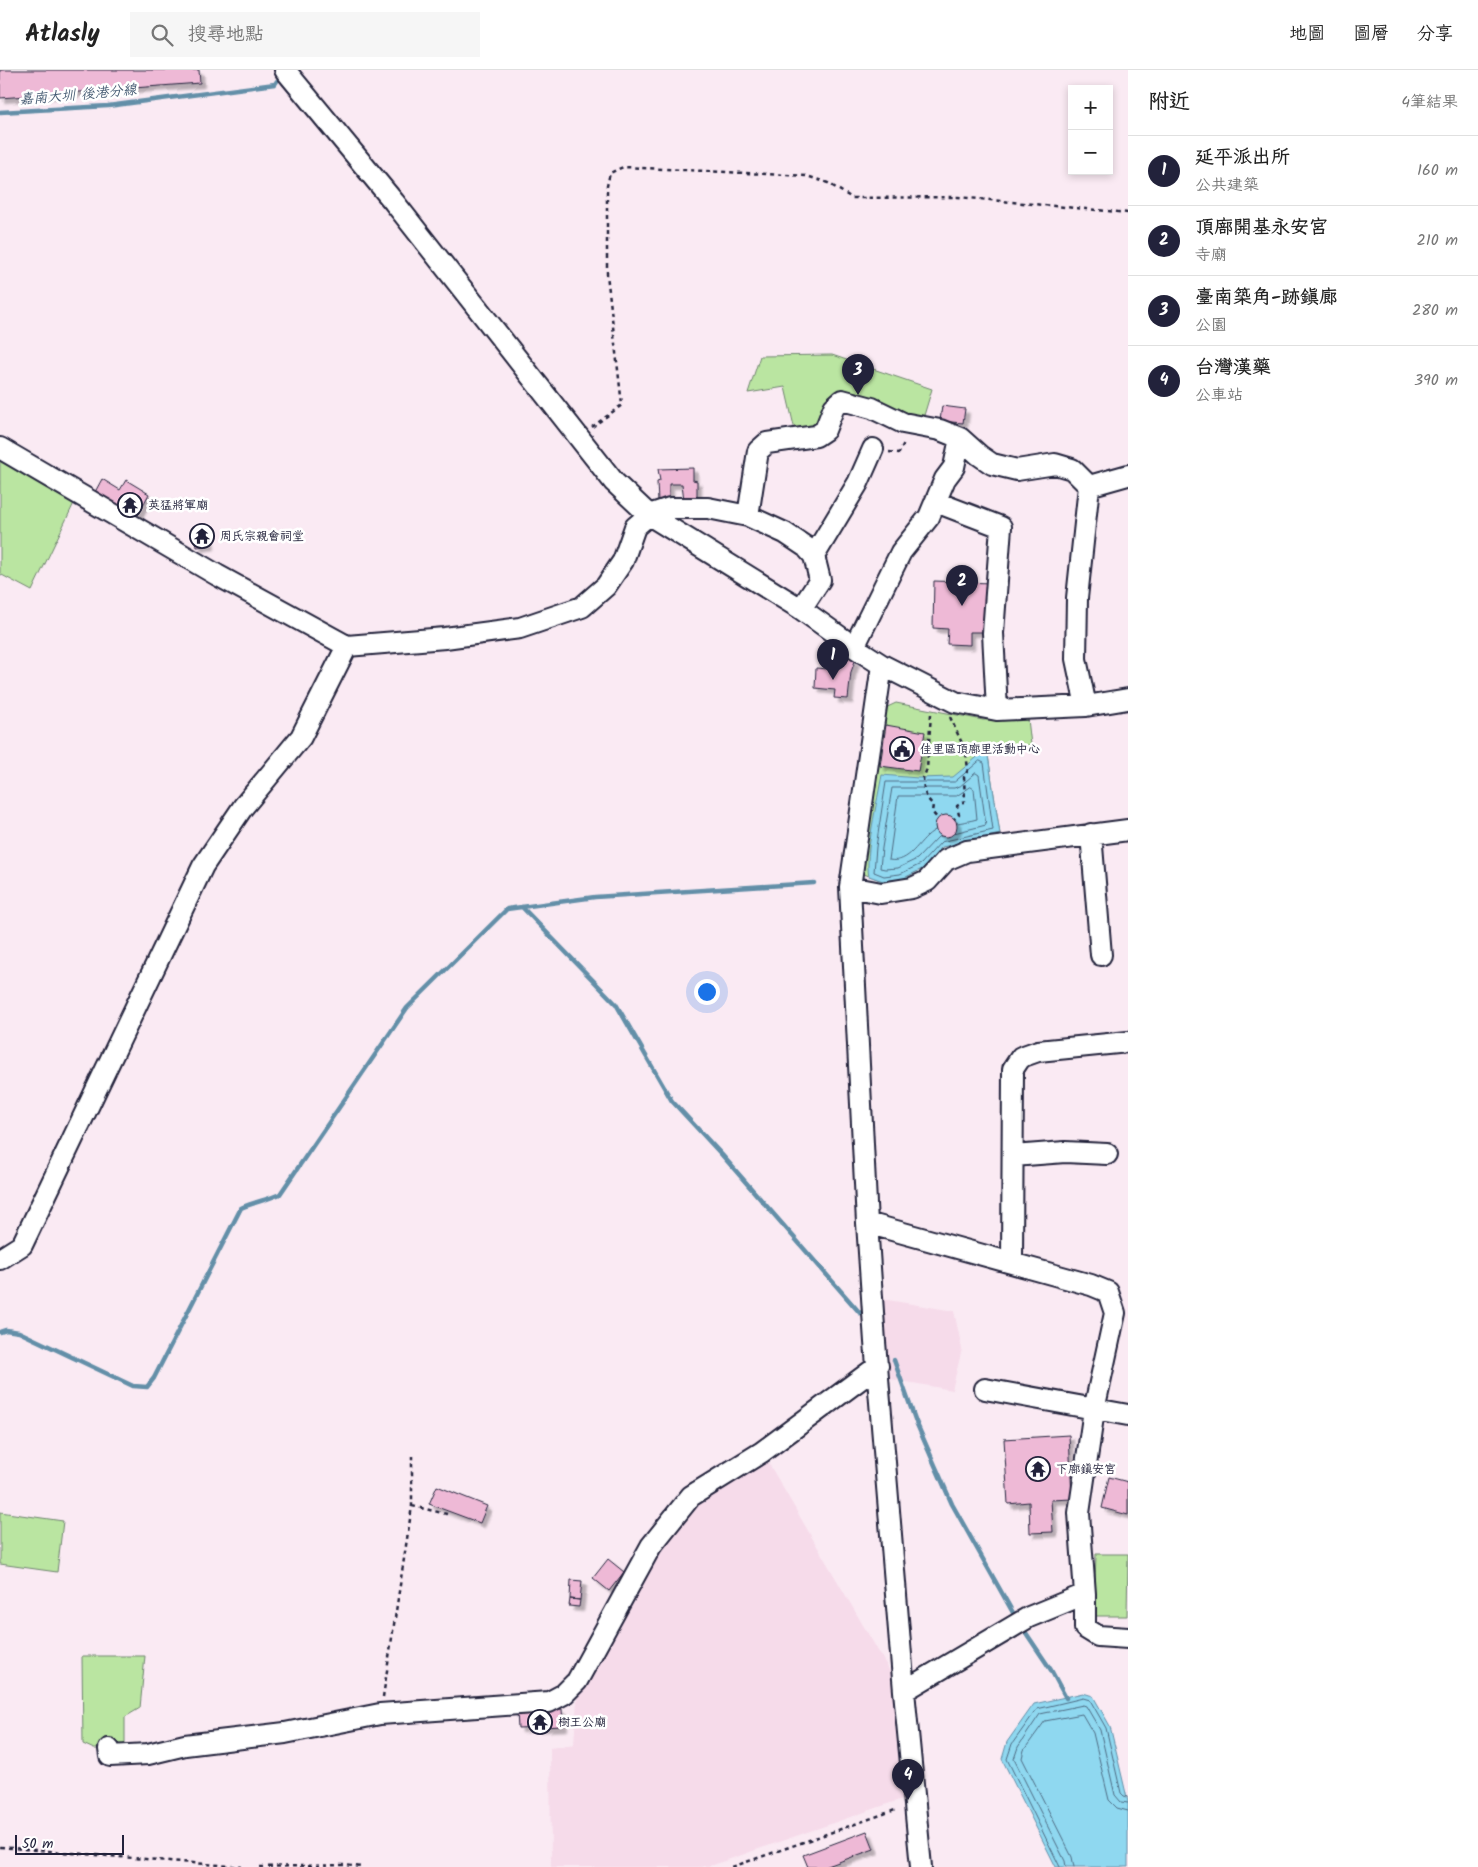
<!DOCTYPE html>
<html lang="zh-TW">
<head>
<meta charset="utf-8">
<style>
	body { margin:0; font-family:Kalam,"LXGW WenKai TC",sans-serif; background:#f6f6f6; color:#222 }
	.controls { position:absolute; right:15px; top:15px; display:grid; overflow:hidden; border-radius:0px; box-shadow:0 2px 8px #0003 }
	.controls button { width:45px; height:45px; display:grid; place-items:center; padding:0; border:0; border-bottom:1px solid #e0e0e0; background:#fff; color:#222; font:25px sans-serif }
	.scale { position:absolute; left:15px; bottom:12px; width:109px; box-sizing:border-box; padding-left:5px; border:2px solid #22223b; border-top:0; font-size:14px; line-height:18px; white-space:nowrap; color:#22223b; -webkit-text-stroke:4px #fff; paint-order:stroke }
	.you { position:absolute; left:706px; top:921px; width:18px; height:18px; margin:-12px; border:4px solid #fff; border-radius:50%; background:#1a73e8; box-shadow:0 0 0 8px #1a73e833 }
	.badge { display:grid; place-items:center; width:32px; height:32px; border-radius:50%; background:#22223b; color:#fff; font-size:16px; font-weight:700 }
	.pin { position:absolute; translate:-50% -41px; filter:drop-shadow(0 1px 2px #0008) }
	.pin::after { content:''; position:absolute; top:26px; width:18px; height:15px; background:inherit; clip-path:polygon(0 0,100% 0,50% 100%) }
	.list { margin:0; padding:0; list-style:none }
	h2 { display:flex; justify-content:space-between; align-items:center; height:65px; margin:0; padding:0 20px; font-size:21px }
	h2 small { font-size:16px; font-weight:400; color:#767676 }
	.list li { display:grid; grid-template-columns:32px 1fr auto; gap:15px; align-items:center; box-sizing:border-box; height:70px; padding:0 20px; border-top:1px solid #e0e0e0 }
	.list b { display:block; font-size:19px; white-space:nowrap }
	.list p { margin:0; font-size:16px; white-space:nowrap; color:#767676 }
	.list em { font-size:16px; font-style:normal; color:#767676 }
	.icon { flex:none; width:28px; height:28px; fill:none; stroke:currentColor; stroke-width:2; stroke-linecap:round; stroke-linejoin:round }
	.map { position:relative; flex:none; width:1128px; height:1797px; overflow:hidden }
	header { display:flex; align-items:center; gap:30px; box-sizing:border-box; height:70px; padding:0 25px; background:#fff; border-bottom:1px solid #e0e0e0 }
	header strong { font-size:24px }
	nav { display:flex; gap:28px; margin-inline-start:auto; font-size:18px }
	.search { width:350px; height:45px; background:#f6f6f6; display:flex; align-items:center; gap:12px; box-sizing:border-box; padding:0 18px; border-radius:0px; color:#767676; font-size:19px }
	main { display:flex }
	aside { flex:1; background:#fff }
	.map>svg:first-child { display:block }
	.built { fill:#f6dbea }
	.green { fill:#bae5a1; stroke:#6e846e }
	.water { fill:#8fd8f0; stroke:#638fa8 }
	.lines { fill:none; stroke-linecap:round; stroke-linejoin:round }
	.shore { stroke:#4e6b83; stroke-width:1 }
	.stream { stroke:#638fa8; stroke-width:4.5 }
	.building { fill:#eeb9d6; stroke:#22223b; filter:url(#shadow) }
	.minor-casing { stroke:#22223b; stroke-width:24 }
	.path { stroke:#22223b; stroke-width:2.5; stroke-dasharray:4 4; stroke-linecap:butt }
	.minor { stroke:#fff; stroke-width:20 }
	.labels { text-anchor:middle; dominant-baseline:central; stroke-width:5; stroke-linejoin:round; paint-order:stroke }
	.poi-label { font-size:12px; fill:#22223b; stroke:#fff; text-anchor:start }
	.water-label { font-size:14px; font-style:italic; fill:#435971; stroke:#fff }
</style>
</head>
<body>
<header>
<strong>Atlasly</strong>
<div class="search"><svg class="icon" aria-label="search" viewBox="0 0 24 24"><circle cx="10" cy="10" r="6"/><path d="M15 15l6 6"/></svg>搜尋地點</div>
<nav><a>地圖</a><a>圖層</a><a>分享</a></nav>
</header>
<main>
<div class="map">
<svg width="1128" height="1797" viewBox="0 0 1128 1797">
	<defs>
		<filter id="shadow"><feDropShadow dx="4.5" dy="4.5" stdDeviation="1" flood-color="#0004"/></filter>
	</defs>
	<rect width="100%" height="100%" fill="#faeaf3"/>
	<filter id="ink" filterUnits="userSpaceOnUse"><feTurbulence type="fractalNoise" baseFrequency=".02" numOctaves="2"/><feDisplacementMap in="SourceGraphic" scale="10" xChannelSelector="R" yChannelSelector="G"/><feConvolveMatrix kernelMatrix="1 2 1 2 8 2 1 2 1" color-interpolation-filters="sRGB"/></filter>
	<g filter="url(#ink)">
		<path class="built" d="M882 1229 954 1241 962 1279 952 1320 890 1309Z
			M765 1387 891 1603 902 1729 713 1795 699 1797H551L550 1678 574 1674 578 1616 657 1479 695 1429Z"/>
		<path class="green" d="M832 285 932 319 922 352 839 327 822 358 796 365 785 317 748 323 760 286Z
			M0 385 75 431 32 521 0 504Z
			M896 633 983 650 1028 649 1031 675 987 679 1000 764 942 777 924 798 902 809 883 811 861 803 881 640Z
			M0 1442 63 1451 57 1502 0 1494Z
			M1096 1484H1128L1127 1546H1094Z
			M82 1586H145L140 1638 125 1647V1679H94L83 1674Z"/>
		<path class="water" d="M987 679 1000 764 942 777 924 798 902 809 883 811 869 806C864 788 878 727 882 705L918 708 953 707Z
			M1083 1623 1093 1626 1110 1656 1128 1732V1797H1056L1002 1689 1007 1672 1034 1634Z"/>
		<g class="lines">
			<path class="shore" d="M980 691 984 693 993 760 941 772 921 794 900 804 884 806 874 802 876 777 886 712H954Z
				M976 703 979 705 986 755 938 767 917 789 898 798 885 799 880 798 882 778 892 718H954L960 716Z
				M971 717 974 719 977 749C964 753 944 753 932 762 918 771 910 794 889 790L898 726H956Z
				M1060 1797 1007 1689 1012 1674 1037 1639 1083 1628 1090 1630 1106 1658 1121 1723 1124 1726 1128 1727
				M1066 1797 1065 1791 1014 1689 1018 1677 1040 1644 1083 1635 1086 1636 1100 1660 1115 1725 1121 1732 1128 1733
				M1074 1797 1072 1787 1022 1688 1024 1680 1045 1651 1082 1644 1093 1663 1109 1730 1117 1738 1128 1741"/>
			<path class="stream" d="M0 42 108 36 275 14 277 11
				M522 837 616 934 672 1031 722 1085 860 1243
				M0 1262 6 1260 19 1262 133 1316 147 1317 154 1308 241 1138C254 1132 267 1130 280 1124L407 938 507 839 595 827 814 813
				M894 1290 916 1352 952 1434 1016 1548
				M1022 1557 1051 1600 1066 1628"/>
		</g>
		<path class="building" d="M0 0H199L200 13 0 28Z
			M942 336 965 339 963 353 940 351Z
			M693 398V410L697 411V430H684L682 414H669V431H658L657 412 660 411 658 399Z
			M102 409 120 420 126 410 149 424 137 446 95 422Z
			M207 455 210 475 197 477 194 457Z
			M934 511 991 513 989 562H970V575L947 574 948 559 933 558Z
			M834 577 855 591 851 602 848 629 834 628 835 620 815 618 816 598 829 599Z
			M886 655 925 662 918 701 880 696Z
			M935 756a11 11 0 1 1 22 0a11 11 0 1 1-22 0Z
			M1069 1365 1072 1429 1051 1430 1053 1462 1030 1463 1029 1432 1008 1434 1004 1369Z
			M1109 1407 1128 1412V1445L1102 1438Z
			M437 1416 487 1436 480 1453 429 1434Z
			M608 1489 624 1502 609 1521 593 1508Z
			M571 1510 582 1511 580 1530 570 1529Z
			M570 1529 580 1530 579 1537 569 1536Z
			M562 1639 563 1656 518 1658 517 1641Z
			M867 1761 874 1779 825 1797H808L803 1785Z"/>
		<g class="lines">
			<defs>
				<path id="minor" d="M285 0 394 132 614 412 649 445 801 539 854 577 882 595 955 632 997 640 1086 636 1128 629
					M0 378 217 505 347 576 445 568 520 558 582 537 606 516 623 491 635 457 649 445 670 438H708L748 446 785 463 806 477 814 486 820 510 801 539
					M936 432 1001 457 993 563 997 640
					M748 446 758 381 767 373 816 366 825 360 834 337 842 330 872 338 903 353 940 360 960 368 979 385 992 394 1017 400 1055 394 1072 399 1089 416
					M814 486 858 413 873 379
					M854 577 901 482 929 447 945 409 954 397 960 368
					M882 595 850 817 867 1153 875 1272 904 1621 921 1797
					M1086 636 1076 589 1077 528 1089 416 1128 405
					M1091 764 1101 885
					M850 817 881 823 912 818 927 811 946 790 967 781 1128 760
					M1013 1086 1065 1082 1107 1084
					M867 1153 1091 1215 1108 1222 1115 1243 1094 1340 1079 1443 1085 1524V1558L1098 1566 1128 1568
					M0 1189 22 1175 203 796 243 737 301 667 347 576
					M1012 1193 1013 999 1021 987 1038 981 1128 972
					M985 1319 1128 1345
					M904 1621 1029 1547 1085 1524
					M109 1679 110 1686 148 1684 185 1675 285 1663 380 1644 549 1632 564 1624 577 1611 651 1476 691 1426 762 1382 878 1296"/>
			</defs>
			<use href="#minor" class="minor-casing"/>
			<path class="path" d="M592 357 622 335 607 204V116L610 103 623 97 807 106 828 113 852 128 958 127 1128 143
				M889 382 899 383 905 371
				M931 644 927 699 923 708 924 720 927 728 933 735 932 742 938 749
				M950 647 966 682 968 700 964 707 965 731 957 736 959 745 954 749
				M412 1436 447 1444
				M383 1627 412 1436V1386
				M0 1777 242 1797
				M260 1797 345 1795 361 1797
				M732 1797 898 1739"/>
			<use href="#minor" class="minor"/>
		</g>
	</g>
	<defs>
		<symbol id="temple-ring" viewBox="-11 -11 22 22"><circle r="9.5" fill="#fff" stroke="#22223b" stroke-width="1.5"/><path d="M0-6L5-2H3V0L6.5 2.5H4V6H1.5V3h-3V6H-4V2.5H-6.5L-3 0V-2H-5Z" fill="#22223b"/></symbol>
		<symbol id="civic-ring" viewBox="-11 -11 22 22"><circle r="9.5" fill="#fff" stroke="#22223b" stroke-width="1.5"/><path d="M-.6-6.5H3V-4.5H.6V-3L4-1V1h2V6H-6V1h2V-1L-.6-3ZM-1.2 2.5V6h2.4V2.5Z" fill="#22223b"/></symbol>
	</defs>
	<g fill-rule="evenodd">
		<use href="#temple-ring" x="116" y="421" width="28" height="28"/>
		<use href="#temple-ring" x="188" y="452" width="28" height="28"/>
		<use href="#civic-ring" x="888" y="665" width="28" height="28"/>
		<use href="#temple-ring" x="1024" y="1385" width="28" height="28"/>
		<use href="#temple-ring" x="526" y="1638" width="28" height="28"/>
	</g>
	<g class="labels">
		<g class="poi-label">
			<text x="148" y="435">英猛將軍廟</text>
			<text x="220" y="466">周氏宗親會祠堂</text>
			<text x="920" y="679">佳里區頂廍里活動中心</text>
			<text x="1056" y="1399">下廍鎮安宮</text>
			<text x="558" y="1652">樹王公廟</text>
		</g>
		<g class="water-label">
			<text transform="translate(78 25) rotate(-5)">嘉南大圳 後港分線</text>
		</g>
	</g>
</svg>
<div class="controls">
<button>+</button>
<button>−</button>
</div>
<div class="scale">50 m</div>
<div class="you"></div>
<div class="pin badge" style="left:833px;top:610px">1</div>
<div class="pin badge" style="left:962px;top:536px">2</div>
<div class="pin badge" style="left:858px;top:325px">3</div>
<div class="pin badge" style="left:908px;top:1730px">4</div>
</div>
<aside>
<h2>附近<small>4筆結果</small></h2>
<ul class="list">
<li><span class="badge">1</span><div><b>延平派出所</b><p>公共建築</p></div><em>160 m</em></li>
<li><span class="badge">2</span><div><b>頂廍開基永安宮</b><p>寺廟</p></div><em>210 m</em></li>
<li><span class="badge">3</span><div><b>臺南築角-跡鎮廊</b><p>公園</p></div><em>280 m</em></li>
<li><span class="badge">4</span><div><b>台灣漢藥</b><p>公車站</p></div><em>390 m</em></li>
</ul>
</aside>
</main>
</body>
</html>
